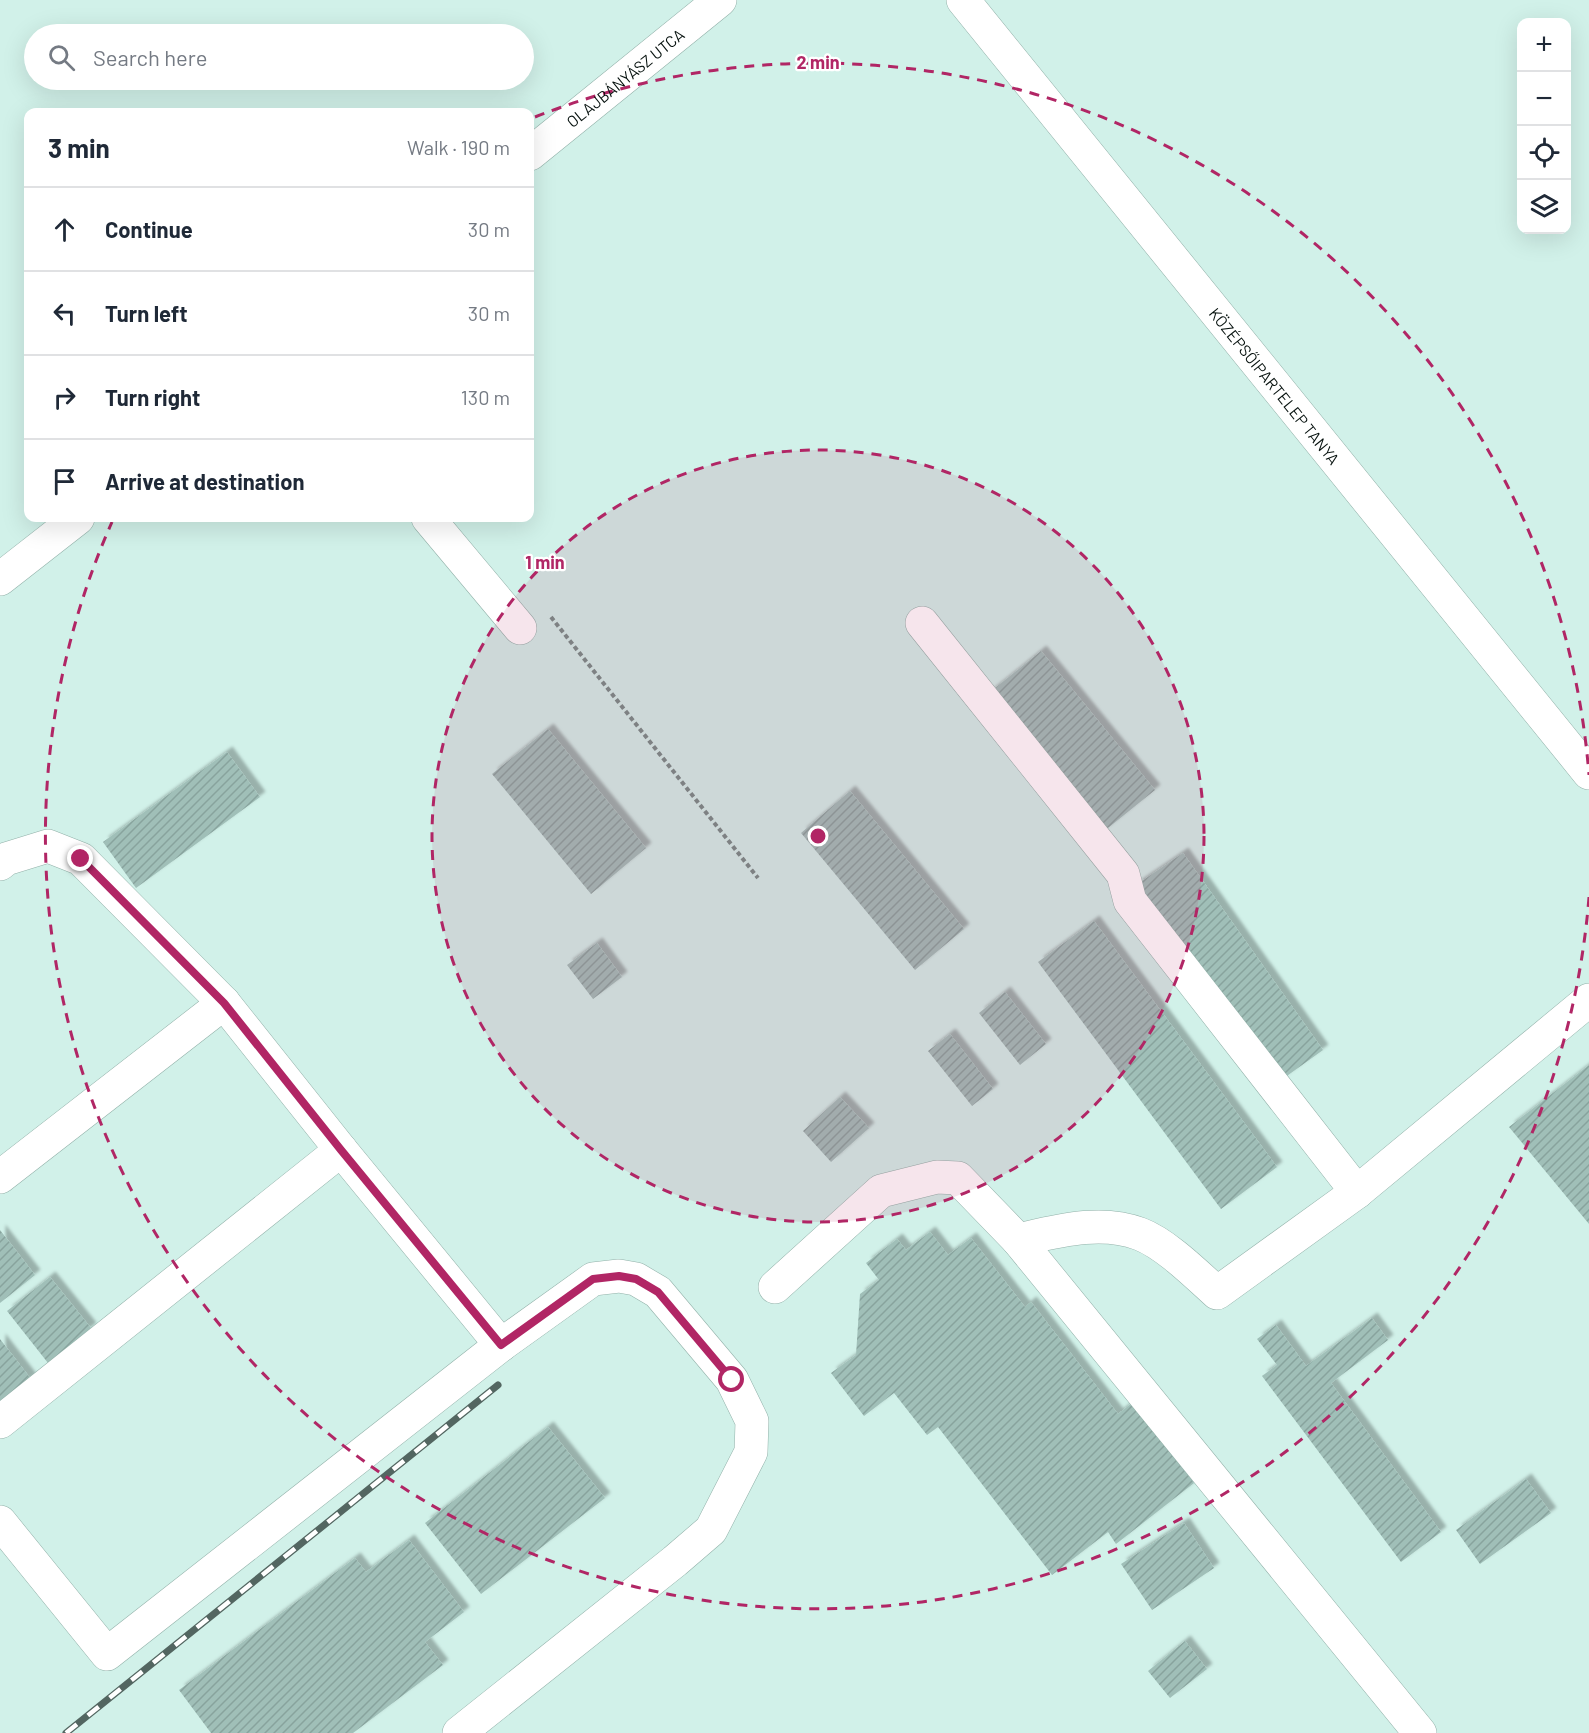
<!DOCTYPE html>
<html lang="en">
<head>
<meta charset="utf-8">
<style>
	body { margin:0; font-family:Barlow,sans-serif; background:#f2f2f3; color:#1f2937 }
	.controls { position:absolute; right:18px; top:18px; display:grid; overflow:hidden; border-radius:12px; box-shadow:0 6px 24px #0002 }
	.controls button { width:54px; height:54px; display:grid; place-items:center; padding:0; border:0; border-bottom:2px solid #e0e1e3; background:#fff; color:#1f2937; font:30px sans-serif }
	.stop { position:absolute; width:18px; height:18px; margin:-14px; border:4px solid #b12665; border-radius:50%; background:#fff }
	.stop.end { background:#b12665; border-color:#fff; box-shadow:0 2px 6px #0008 }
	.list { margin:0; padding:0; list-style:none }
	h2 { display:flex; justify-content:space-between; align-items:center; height:78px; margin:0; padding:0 24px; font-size:26px }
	h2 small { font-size:20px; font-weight:400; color:#747a83 }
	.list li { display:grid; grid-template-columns:39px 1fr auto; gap:18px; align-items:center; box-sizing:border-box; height:84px; padding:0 24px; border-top:2px solid #e0e1e3 }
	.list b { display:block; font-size:22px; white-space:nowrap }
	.list em { font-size:20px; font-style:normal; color:#747a83 }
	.icon { flex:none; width:33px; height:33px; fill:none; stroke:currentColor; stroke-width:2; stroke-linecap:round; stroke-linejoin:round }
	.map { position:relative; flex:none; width:1589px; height:1733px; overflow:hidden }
	.search { position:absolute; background:#fff; box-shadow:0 6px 24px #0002; left:24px; top:24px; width:510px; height:66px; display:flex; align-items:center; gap:15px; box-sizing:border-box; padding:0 21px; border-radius:33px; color:#747a83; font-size:22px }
	.panel { position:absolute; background:#fff; box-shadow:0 6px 24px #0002; left:24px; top:108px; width:510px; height:414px; border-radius:12px }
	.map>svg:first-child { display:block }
	.building { fill:url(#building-hatch); filter:url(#shadow) }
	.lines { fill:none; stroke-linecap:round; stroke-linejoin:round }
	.minor-casing { stroke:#92b1a9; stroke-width:34 }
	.path { stroke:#778e88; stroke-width:4; stroke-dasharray:4.5 3; stroke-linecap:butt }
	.minor { stroke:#fff; stroke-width:33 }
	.rail-casing { stroke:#536661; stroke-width:7 }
	.rail { stroke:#fff; stroke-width:4.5; stroke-dasharray:14; stroke-linecap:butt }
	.route { stroke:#b12665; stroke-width:8 }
	.ring { fill:none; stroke:#b12665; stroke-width:3; stroke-dasharray:10 8 }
	.labels { text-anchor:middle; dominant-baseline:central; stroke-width:4.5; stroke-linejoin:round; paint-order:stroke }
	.street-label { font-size:16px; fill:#05100d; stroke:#fff }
	.centre { fill:#b12665; stroke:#fff; stroke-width:3 }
	.ring-label { font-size:18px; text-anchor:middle; font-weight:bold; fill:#b12665; stroke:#fff; stroke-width:4.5; stroke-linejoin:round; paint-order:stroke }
</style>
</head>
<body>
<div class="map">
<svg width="1589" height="1733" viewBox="0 0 1589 1733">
	<defs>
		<pattern id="building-hatch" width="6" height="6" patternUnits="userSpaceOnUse" patternTransform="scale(1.5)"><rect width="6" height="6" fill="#a0bfb8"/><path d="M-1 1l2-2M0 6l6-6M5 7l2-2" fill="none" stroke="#88a39d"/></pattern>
		<filter id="shadow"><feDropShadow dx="5.5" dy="-5.5" stdDeviation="1.5" flood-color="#0004"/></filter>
	</defs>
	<rect width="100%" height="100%" fill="#d1f1e9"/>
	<path class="building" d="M1041 651 1155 790 1103 832 989 693Z
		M548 729 646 848 591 894 492 774Z
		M227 752 260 797 136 888 103 842Z
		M850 791 964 929 915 970 801 833Z
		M1183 853 1323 1050 1277 1083 1136 885Z
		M1094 921 1277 1167 1221 1209 1038 962Z
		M597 943 622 977 593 999 567 965Z
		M1005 992 1046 1044 1020 1065 979 1013Z
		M950 1034 993 1089 972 1106 928 1051Z
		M1589 1065V1224L1509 1127Z
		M840 1097 869 1128 831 1162 803 1131Z
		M0 1230 35 1275 0 1303Z
		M930 1232 948 1255 971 1238 1025 1307 1031 1302 1118 1414 1132 1403 1194 1483 1116 1544 1108 1532 1052 1575 938 1427 927 1435 894 1393 864 1416 831 1373 856 1355 860 1294 879 1280 866 1263 897 1239 906 1250Z
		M50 1277 91 1328 48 1363 7 1311Z
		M1372 1318 1388 1340 1331 1383 1441 1532 1401 1562 1262 1376 1277 1365 1257 1339 1276 1325 1306 1366Z
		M0 1339 31 1379 0 1404Z
		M548 1427 605 1498 481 1594 425 1523Z
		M1526 1479 1551 1513 1480 1564 1456 1530Z
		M1184 1523 1214 1568 1152 1610 1121 1564Z
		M409 1540 464 1612 425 1642 443 1665 353 1733H211L179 1690 355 1558 366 1572Z
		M1185 1641 1207 1669 1170 1698 1148 1671Z"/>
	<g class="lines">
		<defs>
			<g id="minor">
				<path id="s1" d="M963 0 1589 773"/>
				<path id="s2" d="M530 154 720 0"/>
				<path d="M428 518 520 628"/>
				<path d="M0 579 78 518"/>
				<path d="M922 623 1123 874 1130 901 1357 1192"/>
				<path d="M0 864 6 859 48 846 81 859 224 1003 341 1150 501 1345"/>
				<path d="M0 1177 224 1003"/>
				<path d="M1018 1240C1058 1231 1101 1219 1140 1234 1166 1244 1197 1275 1217 1293L1357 1192 1589 1000"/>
				<path d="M775 1287 881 1191 937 1177 958 1178 1018 1240 1420 1733"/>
				<path d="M0 1422 341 1150"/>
				<path d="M0 1522 107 1654 501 1345 593 1279 619 1276 636 1279 658 1292 732 1380 752 1421 751 1452 711 1530 675 1561 459 1733"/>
			</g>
		</defs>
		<use href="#minor" class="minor-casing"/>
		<path class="path" d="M551 617 758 878"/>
		<use href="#minor" class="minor"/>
		<defs>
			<path id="rail" d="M66 1733 498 1385"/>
		</defs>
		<use href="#rail" class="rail-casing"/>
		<use href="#rail" class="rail"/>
	</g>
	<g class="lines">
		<path class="route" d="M81 859 224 1003 341 1150 501 1345 593 1279 619 1276 636 1279 658 1292 732 1380"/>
	</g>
	<circle cx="818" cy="836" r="386" fill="#b12665" fill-opacity=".12"/>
	<g class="ring">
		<circle cx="818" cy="836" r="386"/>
		<path d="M1589 897A773 773 0 1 1 112 522M535 117A773 773 0 0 1 1589 775"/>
	</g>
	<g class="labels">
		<g class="street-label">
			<text stroke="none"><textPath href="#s2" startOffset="122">OLAJBÁNYÁSZ UTCA</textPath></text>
			<text stroke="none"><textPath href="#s1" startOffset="496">KÖZÉPSŐIPARTELEP TANYA</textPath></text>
		</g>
	</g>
	<circle cx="818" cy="836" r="9" class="centre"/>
	<g class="ring-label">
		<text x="818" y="69">2 min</text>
		<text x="545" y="569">1 min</text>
	</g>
</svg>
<div class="controls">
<button>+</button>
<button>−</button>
<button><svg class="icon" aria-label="locate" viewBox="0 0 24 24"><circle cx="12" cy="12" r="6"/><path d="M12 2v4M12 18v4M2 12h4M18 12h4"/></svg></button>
<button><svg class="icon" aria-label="layers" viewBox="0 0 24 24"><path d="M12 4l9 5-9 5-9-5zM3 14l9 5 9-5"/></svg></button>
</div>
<div class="stop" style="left:732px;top:1380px"></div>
<div class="stop end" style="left:81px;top:859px"></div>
<div class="search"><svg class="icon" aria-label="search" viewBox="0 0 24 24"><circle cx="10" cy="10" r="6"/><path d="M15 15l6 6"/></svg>Search here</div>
<section class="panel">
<h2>3 min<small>Walk · 190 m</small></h2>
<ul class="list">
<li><svg class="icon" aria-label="ahead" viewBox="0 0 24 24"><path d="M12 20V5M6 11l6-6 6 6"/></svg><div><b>Continue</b></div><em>30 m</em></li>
<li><svg class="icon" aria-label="left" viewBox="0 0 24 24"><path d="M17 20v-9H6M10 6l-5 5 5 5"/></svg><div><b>Turn left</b></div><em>30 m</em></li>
<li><svg class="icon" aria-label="right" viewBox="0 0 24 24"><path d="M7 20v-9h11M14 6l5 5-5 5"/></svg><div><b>Turn right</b></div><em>130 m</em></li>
<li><svg class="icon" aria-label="arrive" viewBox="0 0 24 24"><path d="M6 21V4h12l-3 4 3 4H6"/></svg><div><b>Arrive at destination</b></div></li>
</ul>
</section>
</div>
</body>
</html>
